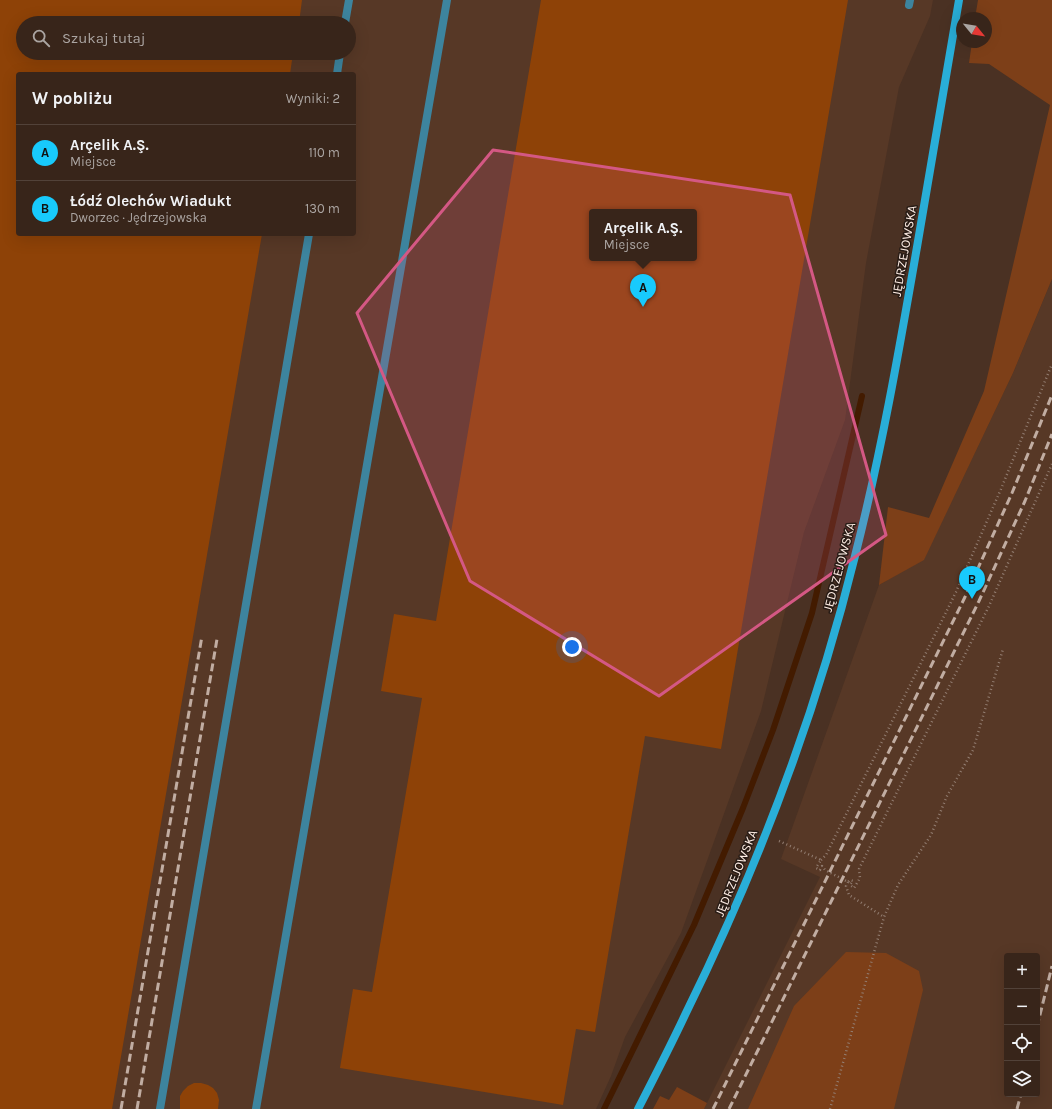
<!DOCTYPE html>
<html lang="pl">
<head>
<meta charset="utf-8">
<style>
	body { margin:0; font-family:Karla,sans-serif; background:#3f2d23; color:#f1f3f6 }
	.controls { position:absolute; right:12px; bottom:12px; display:grid; overflow:hidden; border-radius:4px; box-shadow:0 4px 16px #0002 }
	.controls button { width:36px; height:36px; display:grid; place-items:center; padding:0; border:0; border-bottom:1px solid #524239; background:#38251a; color:#f1f3f6; font:20px sans-serif }
	.compass { position:absolute; left:956px; top:12px; width:36px; height:36px; border-radius:50%; background:#38251a; box-shadow:0 4px 16px #0002; rotate:120deg }
	.you { position:absolute; left:572px; top:647px; width:14px; height:14px; margin:-10px; border:3px solid #fff; border-radius:50%; background:#1a73e8; box-shadow:0 0 0 6px #1a73e833 }
	.badge { display:grid; place-items:center; width:26px; height:26px; border-radius:50%; background:#18cafc; color:#111; font-size:13px; font-weight:700 }
	.pin { position:absolute; translate:-50% -33px; filter:drop-shadow(0 1px 2px #0008) }
	.pin::after { content:''; position:absolute; top:21px; width:14px; height:12px; background:inherit; clip-path:polygon(0 0,100% 0,50% 100%) }
	.popup { position:absolute; left:589px; top:209px; width:108px; height:52px; box-sizing:border-box; display:grid; place-content:center; border-radius:4px; background:#38251a; filter:drop-shadow(0 1px 3px #0005); font-size:13px; white-space:nowrap; color:#aba5a2 }
	.popup b { font-size:15px; color:#f1f3f6 }
	.popup::after { content:''; position:absolute; left:50%; top:100%; margin-left:-8px; border:8px solid transparent; border-top-color:#38251a }
	.list { margin:0; padding:0; list-style:none }
	h2 { display:flex; justify-content:space-between; align-items:center; height:52px; margin:0; padding:0 16px; font-size:17px }
	h2 small { font-size:13px; font-weight:400; color:#aba5a2 }
	.list li { display:grid; grid-template-columns:26px 1fr auto; gap:12px; align-items:center; box-sizing:border-box; height:56px; padding:0 16px; border-top:1px solid #524239 }
	.list b { display:block; font-size:15px; white-space:nowrap }
	.list p { margin:0; font-size:13px; white-space:nowrap; color:#aba5a2 }
	.list em { font-size:13px; font-style:normal; color:#aba5a2 }
	.icon { flex:none; width:22px; height:22px; fill:none; stroke:currentColor; stroke-width:2; stroke-linecap:round; stroke-linejoin:round }
	.map { position:relative; flex:none; width:1052px; height:1109px; overflow:hidden }
	.search { position:absolute; background:#38251a; box-shadow:0 4px 16px #0002; left:16px; top:16px; width:340px; height:44px; display:flex; align-items:center; gap:10px; box-sizing:border-box; padding:0 14px; border-radius:22px; color:#aba5a2; font-size:15px }
	.panel { position:absolute; background:#38251a; box-shadow:0 4px 16px #0002; left:16px; top:72px; width:340px; height:164px; border-radius:4px }
	.map>svg:first-child { display:block }
	.built { fill:#573826; fill-rule:evenodd }
	.green { fill:#7d3f18 }
	.lines { fill:none; stroke-linecap:round; stroke-linejoin:round }
	.stream { stroke:#431b00; stroke-width:6 }
	.building { fill:#8e4207; fill-rule:evenodd }
	.path { stroke:#937e72; stroke-width:2.5; stroke-dasharray:1 3; stroke-linecap:butt }
	.lane { stroke:#3d849e; stroke-width:8 }
	.secondary { stroke:#29aed8; stroke-width:8 }
	.rail { stroke:#c1ada2; stroke-width:3; stroke-dasharray:8 4; stroke-linecap:butt }
	.marked { fill:#d45884; fill-opacity:0.2; stroke:#d45884; stroke-width:3; stroke-linejoin:round }
	.labels { text-anchor:middle; dominant-baseline:central; stroke-width:3; stroke-linejoin:round; paint-order:stroke }
	.street-label { font-size:13px; fill:#feede4; stroke:#281c16 }
</style>
</head>
<body>
<div class="map">
<svg width="1052" height="1109" viewBox="0 0 1052 1109">
	<rect width="100%" height="100%" fill="#4a3123"/>
	<path class="built" d="M0 0H933L930 16 899 87 866 263 845 420 804 532 761 711 681 933 625 1037 611 1076 596 1109H0ZM23 23H349V53H23ZM18 74H354V234H18ZM592 212H694V258H592Z
		M1052 279V1109H704L820 877 781 859 879 585 924 559 1013 373ZM1007 956H1037V1094H1007Z"/>
	<path class="green" d="M978 0H1052V279L1013 373 924 560 879 585 888 507 929 518 984 391 1050 105 989 64 969 63 972 42H986V18H975Z
		M846 952 886 953 919 971 923 990 894 1109H748L794 1006Z
		M677 1087 707 1103 704 1109H653L660 1096 669 1100Z"/>
	<g class="lines">
		<path class="stream" d="M604 1109 694 925 743 808 773 730 812 613 862 396"/>
	</g>
	<path class="building" d="M0 0H302L299 23H23V53H293L290 74H18V234H262L112 1109H0Z
		M541 0H848L721 749 645 736 595 1032 576 1029 563 1105 340 1068 353 989 372 992 422 698 381 691 394 614 436 621ZM592 212H694V258H592Z
		M194 1083H201L208 1085 213 1088 217 1093 219 1100 218 1109H180V1096L183 1091 188 1086Z"/>
	<g class="lines">
		<path class="path" d="M779 841 821 860 816 868 820 870 822 866 825 870 848 882 850 880 853 881 850 885 854 888 860 878 859 869 989 606 1052 464
			M821 860 826 855 956 592 1001 489 1052 364
			M848 882 846 886 849 895 884 917
			M830 1109 884 917 898 885 931 835 947 796 973 750 1003 649"/>
		<path class="lane" d="M909 5 910 0
			M345 23 349 0
			M337 74 340 53
			M160 1109 309 234
			M256 1109 447 0"/>
		<path class="secondary" d="M638 1109C654 1078 670 1047 685 1015 757 869 816 715 855 556 881 454 899 351 917 247 931 165 945 82 959 0"/>
		<path class="rail" d="M1037 1027 1052 966
			M121 1109 202 636
			M137 1109 217 639
			M713 1109 965 597 1012 493 1052 395
			M729 1109 979 601 1025 501 1052 434
			M1017 1109 1021 1094"/>
	</g>
	<path class="marked" d="M493 150 790 195 886 535 659 696 470 581 357 313Z"/>
	<g class="labels">
		<g class="street-label">
			<text transform="translate(904 251) rotate(-80)">JĘDRZEJOWSKA</text>
			<text transform="translate(839 567) rotate(-75)">JĘDRZEJOWSKA</text>
			<text transform="translate(736 873) rotate(-68)">JĘDRZEJOWSKA</text>
		</g>
	</g>
</svg>
<div class="controls">
<button>+</button>
<button>−</button>
<button><svg class="icon" aria-label="locate" viewBox="0 0 24 24"><circle cx="12" cy="12" r="6"/><path d="M12 2v4M12 18v4M2 12h4M18 12h4"/></svg></button>
<button><svg class="icon" aria-label="layers" viewBox="0 0 24 24"><path d="M12 4l9 5-9 5-9-5zM3 14l9 5 9-5"/></svg></button>
</div>
<svg class="compass" viewBox="-18 -18 36 36"><path d="M0-13l5 13h-10z" fill="#e53935"/><path d="M0 13l5-13h-10z" fill="#aba5a2"/></svg>
<div class="you"></div>
<div class="pin badge" style="left:643px;top:307px">A</div>
<div class="popup"><b>Arçelik A.Ş.</b>Miejsce</div>
<div class="pin badge" style="left:972px;top:599px">B</div>
<div class="search"><svg class="icon" aria-label="search" viewBox="0 0 24 24"><circle cx="10" cy="10" r="6"/><path d="M15 15l6 6"/></svg>Szukaj tutaj</div>
<section class="panel">
<h2>W pobliżu<small>Wyniki: 2</small></h2>
<ul class="list">
<li><span class="badge">A</span><div><b>Arçelik A.Ş.</b><p>Miejsce</p></div><em>110 m</em></li>
<li><span class="badge">B</span><div><b>Łódź Olechów Wiadukt</b><p>Dworzec · Jędrzejowska</p></div><em>130 m</em></li>
</ul>
</section>
</div>
</body>
</html>
